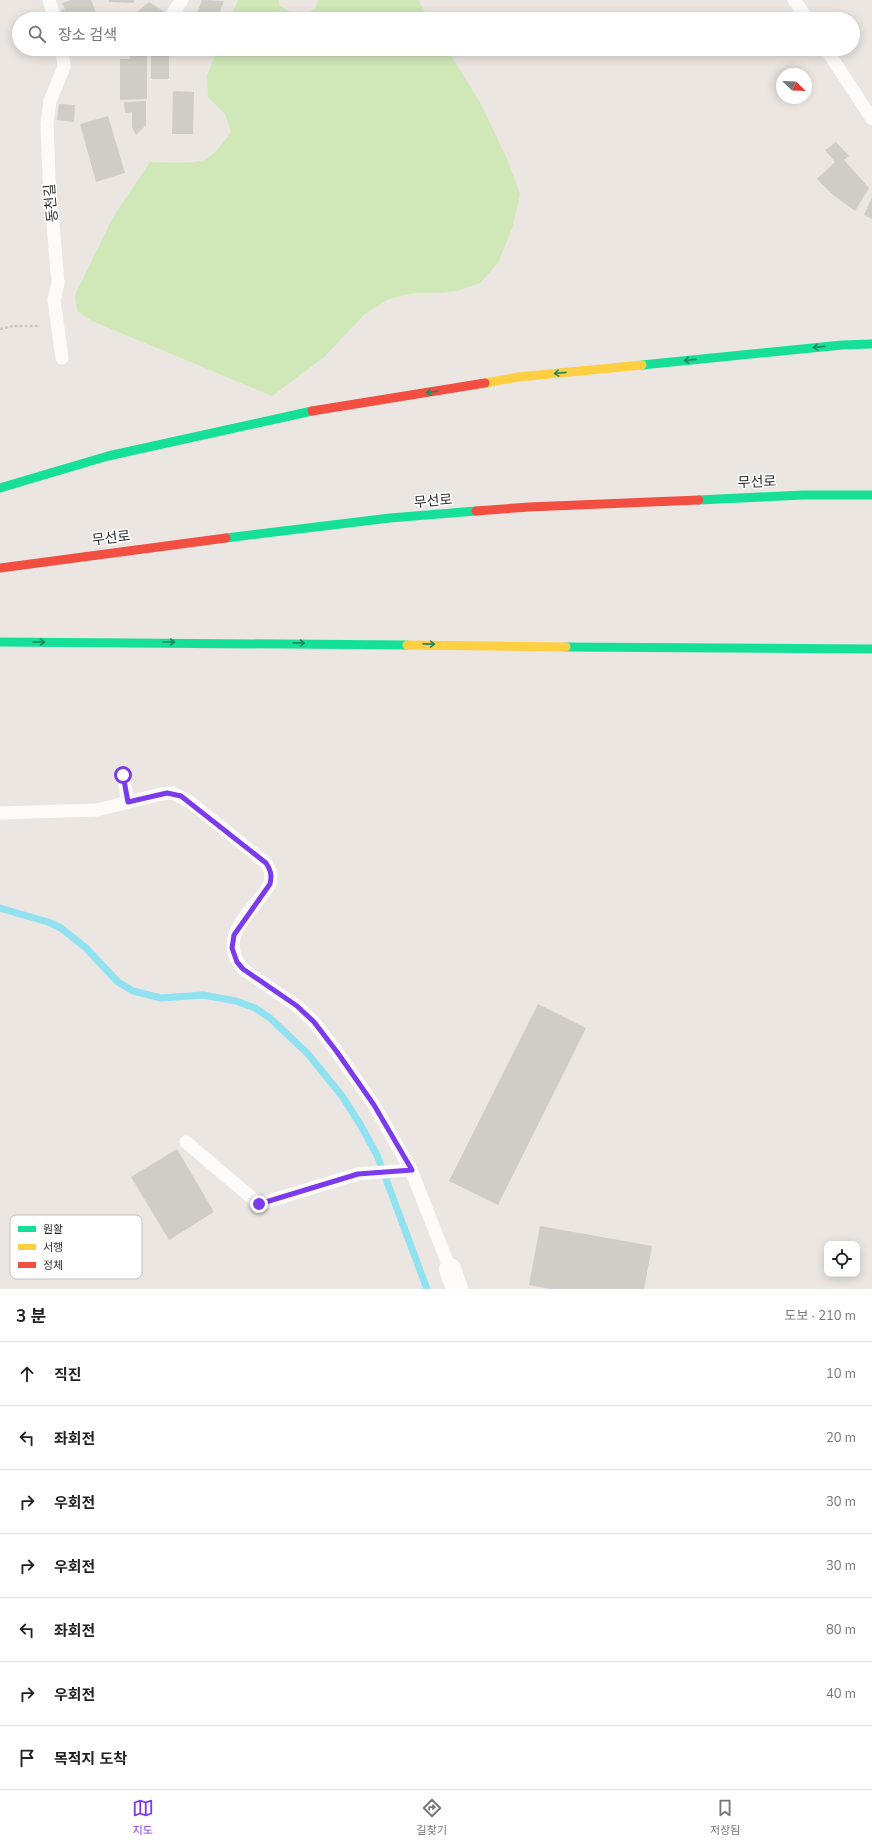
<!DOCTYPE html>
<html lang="ko">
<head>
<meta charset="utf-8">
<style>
	body { margin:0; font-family:"Nunito Sans","Noto Sans KR",sans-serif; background:#f6f6f6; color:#202124 }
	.controls { position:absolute; right:12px; bottom:12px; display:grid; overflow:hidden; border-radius:8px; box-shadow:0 2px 10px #0003 }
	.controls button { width:36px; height:36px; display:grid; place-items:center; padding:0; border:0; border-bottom:1px solid #e0e0e0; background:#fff; color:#202124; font:20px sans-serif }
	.compass { position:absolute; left:776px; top:68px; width:36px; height:36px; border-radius:50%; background:#fff; box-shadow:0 2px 10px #0003; rotate:113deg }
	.stop { position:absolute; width:12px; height:12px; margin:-9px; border:3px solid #7c3aed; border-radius:50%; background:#fff }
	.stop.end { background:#7c3aed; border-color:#fff; box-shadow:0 1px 4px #0008 }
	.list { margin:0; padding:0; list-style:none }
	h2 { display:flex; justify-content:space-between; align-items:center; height:52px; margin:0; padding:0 16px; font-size:17px }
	h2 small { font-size:13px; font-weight:400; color:#757577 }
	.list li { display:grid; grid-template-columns:26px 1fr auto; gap:12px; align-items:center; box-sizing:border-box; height:64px; padding:0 16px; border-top:1px solid #e0e0e0 }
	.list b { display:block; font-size:15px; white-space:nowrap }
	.list em { font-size:13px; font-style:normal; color:#757577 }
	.icon { flex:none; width:22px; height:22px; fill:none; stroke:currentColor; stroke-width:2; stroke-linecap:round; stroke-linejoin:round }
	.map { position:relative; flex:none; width:872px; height:1289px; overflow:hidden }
	.search { position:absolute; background:#fff; box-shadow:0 2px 10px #0003; left:12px; right:12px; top:12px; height:44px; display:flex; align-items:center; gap:10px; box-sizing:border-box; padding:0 14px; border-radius:22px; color:#757577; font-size:15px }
	.sheet { height:500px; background:#fff }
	nav { display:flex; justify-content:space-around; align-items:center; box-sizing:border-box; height:56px; border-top:1px solid #e0e0e0; background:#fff; font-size:11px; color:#757577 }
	nav a { display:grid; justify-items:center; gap:2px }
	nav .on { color:#7c3aed }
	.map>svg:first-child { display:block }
	.green { fill:#d0e8b8 }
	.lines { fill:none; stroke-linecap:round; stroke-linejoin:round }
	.stream { stroke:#90e2f1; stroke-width:7 }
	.building { fill:#d0ccc8 }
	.path { stroke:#c8c8c7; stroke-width:2.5; stroke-dasharray:3 2; stroke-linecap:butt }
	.lane { stroke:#fcfbfa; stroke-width:13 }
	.street { stroke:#fcfbfa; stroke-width:22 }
	.fast { stroke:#16e098; stroke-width:9 }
	.slow { stroke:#ffcf43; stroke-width:9 }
	.jam { stroke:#f24e42; stroke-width:9 }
	.oneway { stroke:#218662 }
	.route { stroke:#7c3aed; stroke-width:5 }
	.labels { text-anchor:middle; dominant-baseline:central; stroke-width:3; stroke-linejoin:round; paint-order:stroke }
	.street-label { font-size:14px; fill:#2c2c2c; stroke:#fff }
	.key { fill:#fff; stroke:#c0c0c0; stroke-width:1 }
	.key-label { font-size:11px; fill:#2c2c2c }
</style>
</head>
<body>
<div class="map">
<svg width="872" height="1289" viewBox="0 0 872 1289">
	<rect width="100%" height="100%" fill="#ebe6e1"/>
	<path class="green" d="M238 0H279L280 6 299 17 315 9 318 0H418L429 19H230Z
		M218 49H447L481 104 508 161 520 194 513 226 498 263 480 283 457 291 439 293H412L389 299 365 314 324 357 272 396 92 321 77 311 75 295 113 217 150 162C162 162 195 165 206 159 216 153 224 141 231 132L225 114 208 97 207 75Z"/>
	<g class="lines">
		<path class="stream" d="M0 908 48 922 61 928 86 948 118 982 133 991 161 998 203 995 236 1001 255 1008 270 1018 308 1054 342 1096 360 1124 377 1155 427 1289"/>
	</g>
	<path class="building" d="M71 0H91L96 13 87 16 88 19H65L61 10 65 9 62 3Z
		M109 0H134V3L109 2Z
		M202 0 224 1 217 19H195Z
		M149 2 165 12 161 19H132L130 18Z
		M151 50H169V79H151Z
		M129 51H147V99L120 100V59H130Z
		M173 91 194 92 193 134H172Z
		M146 101V125L136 135 132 127V112L125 113 124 102Z
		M59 104 75 105 74 122 57 120Z
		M108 116 125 173 96 182 80 124Z
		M836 142 849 156 844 160 869 188 855 211 832 194 817 179 835 162 825 150Z
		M872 197V219L864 215Z
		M538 1004 586 1028 498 1205 449 1181Z
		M177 1149 214 1212 169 1240 131 1177Z
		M540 1226 652 1246 644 1289H551L529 1285Z"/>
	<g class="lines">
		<path class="path" d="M0 329 13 326H40"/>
		<path class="lane" d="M49 0 55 19
			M794 0 807 19
			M169 19 182 0
			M826 49 872 119
			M62 358 54 300 58 283 49 177 47 124 50 101 64 67 62 49
			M123 775 128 802
			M0 813 97 810 161 794 173 793 190 802 266 863C271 871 272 875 270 884 254 911 215 936 243 969L297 1006 314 1022 337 1052 374 1105 411 1170
			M186 1142 259 1204 358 1174 411 1170 450 1269"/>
		<path class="street" d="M450 1269 457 1289"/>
		<path class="fast" d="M642 365 842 345 872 344
			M0 488 108 456 312 411
			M699 500 803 495H872
			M226 538 390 518 476 511
			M0 642 407 645
			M566 647 872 649"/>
		<path class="slow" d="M485 383 518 377 642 365
			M407 645 566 647"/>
		<path class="jam" d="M312 411 485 383
			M476 511 529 507 699 500
			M0 568 226 538"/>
	</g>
	<defs><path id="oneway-shaft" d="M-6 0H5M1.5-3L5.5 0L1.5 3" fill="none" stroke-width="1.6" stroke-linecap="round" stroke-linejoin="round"/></defs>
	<g class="oneway">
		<use href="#oneway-shaft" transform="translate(819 347) rotate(174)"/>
		<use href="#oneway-shaft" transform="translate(690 360) rotate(174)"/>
		<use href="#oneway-shaft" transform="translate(560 373) rotate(174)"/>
		<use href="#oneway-shaft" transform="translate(432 392) rotate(171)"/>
		<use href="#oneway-shaft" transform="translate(39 642)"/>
		<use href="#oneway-shaft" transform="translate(169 642)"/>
		<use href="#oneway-shaft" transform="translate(299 643) rotate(1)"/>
		<use href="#oneway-shaft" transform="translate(429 644) rotate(1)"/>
	</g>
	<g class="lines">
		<path class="route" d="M123 775 128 802 167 793 181 796 266 863C271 871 272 875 270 884L234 935 232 948 237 962 243 969 297 1006 314 1022 337 1052 374 1105 412 1170 358 1174 259 1204"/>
	</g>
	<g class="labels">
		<g class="street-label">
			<text transform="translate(51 203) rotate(-95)">동천길</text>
			<text transform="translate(757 482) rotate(-2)">무선로</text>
			<text transform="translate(433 501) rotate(-5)">무선로</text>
			<text transform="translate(111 538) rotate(-7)">무선로</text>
		</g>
	</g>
	<rect x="10" y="1215" width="132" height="64" rx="6" class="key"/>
	<rect x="18" y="1226" width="18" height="6" fill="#16e098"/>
	<rect x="18" y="1244" width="18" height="6" fill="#ffcf43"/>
	<rect x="18" y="1262" width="18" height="6" fill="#f24e42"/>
	<g class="key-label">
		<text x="43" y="1233">원활</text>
		<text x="43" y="1251">서행</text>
		<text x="43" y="1269">정체</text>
	</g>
</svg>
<div class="controls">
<button><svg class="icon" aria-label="locate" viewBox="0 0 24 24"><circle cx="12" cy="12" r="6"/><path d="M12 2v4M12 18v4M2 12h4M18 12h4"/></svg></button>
</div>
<svg class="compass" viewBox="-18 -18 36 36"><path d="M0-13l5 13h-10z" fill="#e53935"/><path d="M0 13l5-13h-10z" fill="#757577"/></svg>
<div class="stop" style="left:123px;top:775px"></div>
<div class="stop end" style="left:259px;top:1204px"></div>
<div class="search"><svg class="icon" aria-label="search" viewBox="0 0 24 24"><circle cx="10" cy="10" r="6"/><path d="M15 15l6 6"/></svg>장소 검색</div>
</div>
<section class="sheet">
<h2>3 분<small>도보 · 210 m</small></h2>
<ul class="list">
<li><svg class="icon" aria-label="ahead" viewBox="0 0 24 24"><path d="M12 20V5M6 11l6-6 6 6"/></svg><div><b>직진</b></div><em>10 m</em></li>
<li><svg class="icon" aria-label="left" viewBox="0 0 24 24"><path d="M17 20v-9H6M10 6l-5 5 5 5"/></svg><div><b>좌회전</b></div><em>20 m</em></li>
<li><svg class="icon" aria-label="right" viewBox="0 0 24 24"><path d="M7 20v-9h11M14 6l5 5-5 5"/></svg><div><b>우회전</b></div><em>30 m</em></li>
<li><svg class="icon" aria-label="right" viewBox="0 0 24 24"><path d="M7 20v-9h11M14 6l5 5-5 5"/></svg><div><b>우회전</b></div><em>30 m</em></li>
<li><svg class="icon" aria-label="left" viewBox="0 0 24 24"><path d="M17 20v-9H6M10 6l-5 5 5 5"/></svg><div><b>좌회전</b></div><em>80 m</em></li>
<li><svg class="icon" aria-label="right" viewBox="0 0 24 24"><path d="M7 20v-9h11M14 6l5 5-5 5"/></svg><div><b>우회전</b></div><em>40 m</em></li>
<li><svg class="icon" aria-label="arrive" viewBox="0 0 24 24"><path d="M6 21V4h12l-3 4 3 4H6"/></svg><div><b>목적지 도착</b></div></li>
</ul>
</section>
<nav>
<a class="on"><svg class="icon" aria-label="map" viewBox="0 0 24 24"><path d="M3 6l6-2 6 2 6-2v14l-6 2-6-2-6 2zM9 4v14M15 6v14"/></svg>지도</a>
<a><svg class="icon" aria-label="directions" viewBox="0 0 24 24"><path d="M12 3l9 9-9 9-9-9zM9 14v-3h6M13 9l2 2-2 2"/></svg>길찾기</a>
<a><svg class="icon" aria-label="saved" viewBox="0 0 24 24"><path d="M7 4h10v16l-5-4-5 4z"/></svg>저장됨</a>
</nav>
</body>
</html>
